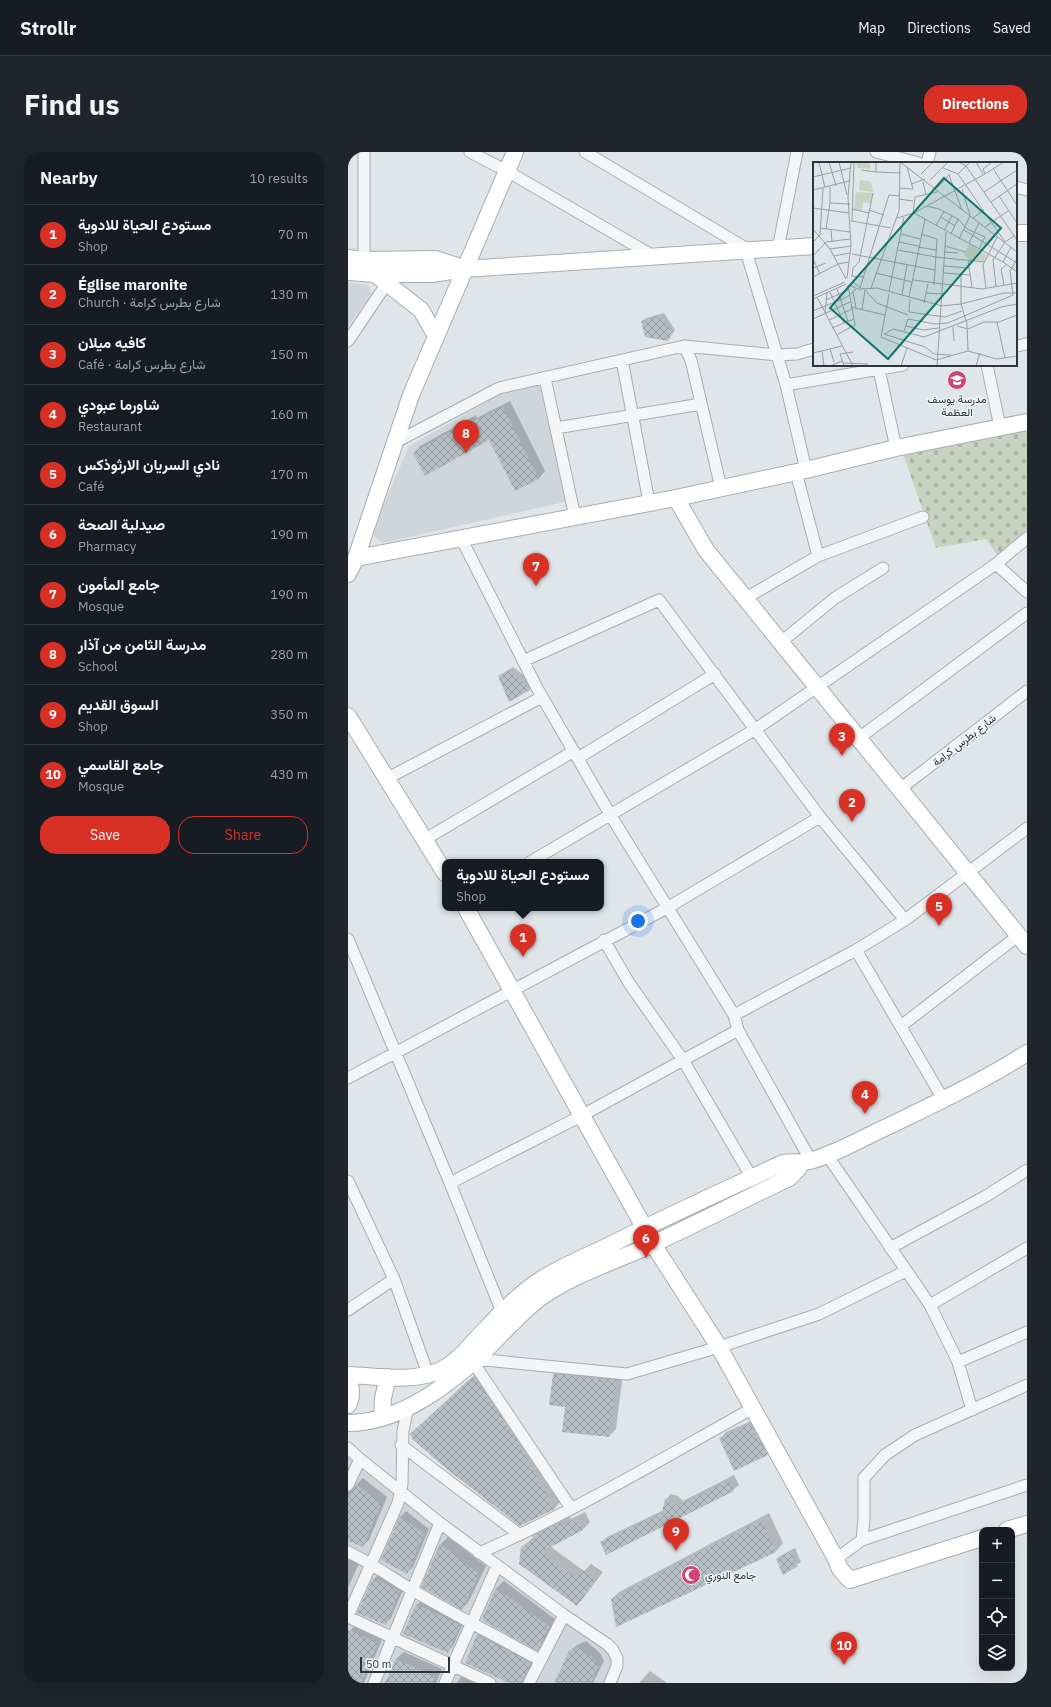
<!DOCTYPE html>
<html lang="en">
<head>
<meta charset="utf-8">
<style>
	body { margin:0; font-family:"IBM Plex Sans",Vazirmatn,sans-serif; background:#20242c; color:#f1f3f6 }
	.controls { position:absolute; right:12px; bottom:12px; display:grid; overflow:hidden; border-radius:8px; box-shadow:0 4px 16px #0002 }
	.controls button { width:36px; height:36px; display:grid; place-items:center; padding:0; border:0; border-bottom:1px solid #363941; background:#171b24; color:#f1f3f6; font:20px sans-serif }
	.scale { position:absolute; left:12px; bottom:10px; width:90px; box-sizing:border-box; padding-left:4px; border:2px solid #283640; border-top:0; font-size:11px; line-height:14px; white-space:nowrap; color:#283640; -webkit-text-stroke:3px #eff4f6; paint-order:stroke }
	.you { position:absolute; left:290px; top:769px; width:14px; height:14px; margin:-10px; border:3px solid #fff; border-radius:50%; background:#1a73e8; box-shadow:0 0 0 6px #1a73e833 }
	.badge { display:grid; place-items:center; width:26px; height:26px; border-radius:50%; background:#d93025; color:#fff; font-size:13px; font-weight:700 }
	.pin { position:absolute; translate:-50% -33px; filter:drop-shadow(0 1px 2px #0008) }
	.pin::after { content:''; position:absolute; top:21px; width:14px; height:12px; background:inherit; clip-path:polygon(0 0,100% 0,50% 100%) }
	.popup { position:absolute; left:94px; top:707px; width:162px; height:52px; box-sizing:border-box; display:grid; place-content:center; border-radius:8px; background:#171b24; filter:drop-shadow(0 1px 3px #0005); font-size:13px; white-space:nowrap; color:#9ea1a6 }
	.popup b { font-size:15px; color:#f1f3f6 }
	.popup::after { content:''; position:absolute; left:50%; top:100%; margin-left:-8px; border:8px solid transparent; border-top-color:#171b24 }
	.list { margin:0; padding:0; list-style:none }
	h2 { display:flex; justify-content:space-between; align-items:center; height:52px; margin:0; padding:0 16px; font-size:17px }
	h2 small { font-size:13px; font-weight:400; color:#9ea1a6 }
	.list li { display:grid; grid-template-columns:26px 1fr auto; gap:12px; align-items:center; box-sizing:border-box; height:60px; padding:0 16px; border-top:1px solid #363941 }
	.list b { display:block; font-size:15px; white-space:nowrap }
	.list p { margin:0; font-size:13px; white-space:nowrap; color:#9ea1a6 }
	.list em { font-size:13px; font-style:normal; color:#9ea1a6 }
	.actions { display:flex; gap:8px; padding:12px 16px }
	.actions a { flex:1; padding:9px 0; border:1px solid #d93025; border-radius:16px; text-align:center; font-size:14px; color:#d93025 }
	.actions .main { background:#d93025; color:#fff }
	.icon { flex:none; width:22px; height:22px; fill:none; stroke:currentColor; stroke-width:2; stroke-linecap:round; stroke-linejoin:round }
	.map { position:relative; flex:none; width:679px; height:1531px; overflow:hidden; border-radius:16px }
	header { display:flex; align-items:center; gap:24px; box-sizing:border-box; height:56px; padding:0 20px; background:#171b24; border-bottom:1px solid #363941 }
	header strong { font-size:19px }
	nav { display:flex; gap:22px; margin-inline-start:auto; font-size:14px }
	.intro { display:flex; align-items:center; justify-content:space-between; box-sizing:border-box; height:96px; padding:0 24px }
	h1 { margin:0; font-size:28px }
	.button { padding:10px 18px; border-radius:16px; background:#d93025; color:#fff; font-size:14px; font-weight:700 }
	main { display:flex; gap:24px; padding:0 24px }
	aside { flex:1; background:#171b24; border-radius:16px; box-shadow:0 4px 16px #0002 }
	.map>svg:first-child { display:block }
	.built { fill:#ced5db }
	.cemetery { fill:url(#cemetery-stones) }
	.shadow { fill:#0003 }
	.building { fill:url(#building-cross-hatch) }
	.lines { fill:none; stroke-linecap:round; stroke-linejoin:round }
	.street-casing { stroke:#a5adb3; stroke-width:13 }
	.secondary-casing { stroke:#a5adb3; stroke-width:18 }
	.street { stroke:#f3f5f7; stroke-width:11 }
	.secondary { stroke:#fff; stroke-width:16 }
	.labels { text-anchor:middle; dominant-baseline:central; stroke-width:3; stroke-linejoin:round; paint-order:stroke }
	.poi-label { font-size:11px; fill:#283640; stroke:#eff4f6 }
	.street-label { font-size:11px; fill:#283640; stroke:#eff4f6 }
	.inset-road { fill:none; stroke:#969fa5; stroke-width:1 }
	.view { fill:#0f766e; fill-opacity:0.15; stroke:#0f766e; stroke-width:2 }
	.inset-edge { fill:none; stroke:#283640; stroke-width:2 }
</style>
</head>
<body>
<header>
<strong>Strollr</strong>
<nav><a>Map</a><a>Directions</a><a>Saved</a></nav>
</header>
<div class="intro"><h1>Find us</h1><a class="button">Directions</a></div>
<main>
<aside>
<h2>Nearby<small>10 results</small></h2>
<ul class="list">
<li><span class="badge">1</span><div><b>مستودع الحياة للادوية</b><p>Shop</p></div><em>70 m</em></li>
<li><span class="badge">2</span><div><b>Église maronite</b><p>Church · شارع بطرس كرامة</p></div><em>130 m</em></li>
<li><span class="badge">3</span><div><b>كافيه ميلان</b><p>Café · شارع بطرس كرامة</p></div><em>150 m</em></li>
<li><span class="badge">4</span><div><b>شاورما عبودي</b><p>Restaurant</p></div><em>160 m</em></li>
<li><span class="badge">5</span><div><b>نادي السريان الارثوذكس</b><p>Café</p></div><em>170 m</em></li>
<li><span class="badge">6</span><div><b>صيدلية الصحة</b><p>Pharmacy</p></div><em>190 m</em></li>
<li><span class="badge">7</span><div><b>جامع المأمون</b><p>Mosque</p></div><em>190 m</em></li>
<li><span class="badge">8</span><div><b>مدرسة الثامن من آذار</b><p>School</p></div><em>280 m</em></li>
<li><span class="badge">9</span><div><b>السوق القديم</b><p>Shop</p></div><em>350 m</em></li>
<li><span class="badge">10</span><div><b>جامع القاسمي</b><p>Mosque</p></div><em>430 m</em></li>
</ul>
<div class="actions"><a class="main">Save</a><a>Share</a></div>
</aside>
<div class="map">
<svg width="679" height="1531" viewBox="0 0 679 1531">
	<defs>
		<pattern id="cemetery-stones" width="16" height="16" patternUnits="userSpaceOnUse"><rect width="16" height="16" fill="#c9d3c1"/><path d="M2 7V4a2 2 0 0 1 4 0v3zM10 15v-3a2 2 0 0 1 4 0v3z" fill="#adb6a7"/></pattern>
		<pattern id="building-cross-hatch" width="8" height="8" patternUnits="userSpaceOnUse"><rect width="8" height="8" fill="#b7bfc6"/><path d="M0 0l8 8M0 8l8-8" fill="none" stroke="#959ca2"/></pattern>
	</defs>
	<rect width="100%" height="100%" fill="#e0e5e9"/>
	<path class="built" d="M0 131 21 133 23 142 0 175Z
		M193 233 221 349 34 391 26 384 28 371 61 294 155 241Z
		M0 1299 269 1506 261 1531H0Z"/>
	<path class="cemetery" d="M679 277V379L649 403 638 387 588 396 553 296Z"/>
	<path class="shadow" d="M316 161 327 178 320 188 294 169 298 166Z
		M162 249 197 319 191 326 167 338 141 286 66 301 72 294 128 263 129 266Z
		M165 515 183 529 185 534 182 538 151 524Z
		M213 1215 275 1221 268 1277 261 1284 218 1254 206 1222Z
		M131 1219 213 1349 206 1357 71 1275Z
		M408 1267 425 1297 419 1303 373 1286 378 1280Z
		M386 1323 391 1333 385 1338 253 1391 259 1385 316 1358 318 1347 323 1342 330 1344 335 1349Z
		M15 1326 39 1345 21 1388 14 1394 0 1388V1329L1 1331 7 1334Z
		M58 1359 81 1377 65 1415 59 1421 34 1407 53 1364Z
		M237 1360 242 1370 234 1378 202 1394 236 1419 243 1412 255 1420 236 1445 229 1453 174 1395 186 1385 185 1384 192 1377 221 1363 223 1367Z
		M421 1361 435 1391 428 1399 269 1474 264 1447 271 1440Z
		M100 1385 138 1414 121 1449 114 1457 74 1434 93 1392Z
		M447 1396 453 1410 435 1421 429 1407 432 1404Z
		M0 1404 12 1409 0 1436Z
		M31 1422 57 1433 43 1466 37 1472 26 1427Z
		M156 1429 207 1467 197 1490 190 1498 135 1466 148 1436Z
		M74 1448 117 1467 105 1494 99 1500 69 1453Z
		M7 1473 35 1485 16 1531H0V1482Z
		M136 1477 188 1505 176 1531H163L130 1483Z
		M238 1489 252 1501 256 1509 245 1531H207L222 1499 229 1493Z
		M56 1500 94 1517 88 1531H38L48 1507Z
		M302 1519 319 1531H291Z
		M116 1521 138 1531H109Z"/>
	<path class="building" d="M313 163 324 182 320 189 297 185 293 169Z
		M155 255 191 327 167 339 141 288 77 324 65 301 121 269 122 271Z
		M161 518 179 532 182 538 161 550 150 524Z
		M205 1222 269 1228 261 1285 214 1280 217 1255 201 1253Z
		M123 1226H127L167 1285 207 1357 172 1374 100 1318 65 1288 62 1282Z
		M402 1272 420 1303 386 1319 371 1286Z
		M380 1328 386 1339 258 1403 252 1390 314 1361 317 1347 325 1349 329 1354Z
		M8 1332 33 1352 15 1395 0 1389V1347Z
		M52 1364 76 1382 59 1422 33 1408Z
		M229 1366 235 1378 193 1400 229 1427 235 1418 248 1428 229 1454 171 1412 173 1395 187 1387 184 1384 213 1370 215 1373Z
		M413 1368 428 1400 268 1475 263 1447Z
		M92 1392 131 1422 114 1458 73 1435Z
		M444 1399 450 1414 435 1423 428 1407Z
		M25 1426 52 1439 38 1473 9 1461Z
		M148 1436 201 1474 190 1499 135 1469 136 1468 134 1467Z
		M68 1452 112 1473 100 1501 55 1482Z
		M0 1478 30 1491 13 1531H0Z
		M129 1482 183 1511 174 1531H161L117 1511Z
		M231 1495 246 1507 250 1515 243 1531H206L221 1499Z
		M48 1507 87 1524 84 1531H37Z"/>
	<g class="lines">
		<defs>
			<path id="street" d="M16 0V108
				M122 0 159 19 307 105
				M237 0 401 98
				M528 0 571 11
				M579 11 582 0
				M668 35 679 38
				M430 97 449 0
				M398 99 438 233 458 318
				M0 189 39 131
				M336 194 343 208 373 336
				M668 194 679 192
				M274 208 301 350
				M530 213 548 296
				M639 213 652 275
				M197 226 227 365
				M438 233 555 213
				M208 276 353 252
				M48 290 151 236 336 194 429 203 449 202 466 197
				M448 320 470 404
				M113 386 189 536 263 664 386 863 390 878 463 1009
				M648 412 679 440
				M398 446 470 404 575 365
				M433 490 487 446 535 416
				M175 509 311 448 472 665 557 768
				M511 586 679 461
				M230 606 367 522
				M38 627 194 545
				M552 637 679 539
				M76 688 226 599
				M182 710 408 577 648 412 679 386
				M0 787 102 1031 154 1160
				M256 788 281 831 335 908 404 1026
				M508 798 595 947
				M386 863 508 798 557 768 679 676
				M553 874 671 783
				M0 926 319 756 472 665
				M479 1003 582 1153 610 1210 624 1258
				M0 1029 46 1127 80 1222
				M102 1031 233 964 390 878
				M542 1096 638 1044 679 1018
				M582 1153 679 1096
				M0 1158 46 1127
				M128 1207 279 1222 371 1195 471 1162 558 1119
				M125 1210 223 1356
				M610 1210 679 1180
				M53 1293 172 1383
				M0 1296 12 1307 92 1371 216 1463 259 1492 265 1498 269 1506V1514L262 1531
				M0 1333 12 1307
				M514 1388 516 1367V1326L537 1303 567 1283 679 1233
				M0 1400C23 1411 44 1426 66 1439 107 1463 150 1485 192 1508
				M131 1401C226 1360 315 1306 405 1256
				M488 1407 514 1388 679 1333
				M0 1464 50 1351 54 1332 55 1279 60 1255
				M0 1465 142 1531
				M26 1531 92 1371
				M97 1531 149 1414
				M181 1531 216 1463"/>
			<path id="secondary" d="M668 81H679
				M0 106 16 108 88 107 115 116
				M0 120 27 122H84L116 117 466 94
				M27 122 73 158 88 184
				M328 346 358 398 679 794
				M8 406 328 346 458 318 548 296 679 270
				M0 422 8 406 63 243 167 0
				M0 564 97 721
				M118 756 296 1075
				M305 1092 371 1195 488 1407 492 1417 502 1428 634 1386
				M0 1223C29 1224 66 1231 93 1218 109 1210 120 1196 131 1184 151 1163 170 1142 194 1127 215 1114 239 1104 262 1093 319 1064 377 1038 435 1011 445 1009 454 1012 465 1008 492 1000 518 984 545 972 590 950 637 928 679 901
				M0 1225C3 1235 5 1244 0 1253
				M34 1266 35 1246 40 1225
				M0 1271C47 1271 91 1240 125 1210 147 1190 165 1168 188 1149 220 1124 268 1109 305 1092 350 1071 395 1048 441 1026L450 1017 453 1011
				M659 1378 679 1372"/>
		</defs>
		<use href="#street" class="street-casing"/>
		<use href="#secondary" class="secondary-casing"/>
		<use href="#street" class="street"/>
		<use href="#secondary" class="secondary"/>
	</g>
	<defs>
		<symbol id="school-disc" viewBox="-11 -11 22 22"><circle r="9.5" fill="#ce4573" stroke="#eff4f6"/><path d="M0-5L7-2L0 1L-7-2ZM-4 1L0 2.5L4 1V4Q0 6-4 4Z" fill="#fff"/></symbol>
		<symbol id="mosque-disc" viewBox="-11 -11 22 22"><circle r="9.5" fill="#ce4573" stroke="#eff4f6"/><path d="M3.5-4.9A6 6 0 1 0 3.5 4.9A5 5 0 1 1 3.5-4.9Z" fill="#fff"/></symbol>
	</defs>
	<g fill-rule="evenodd">
		<use href="#school-disc" x="598" y="217" width="22" height="22"/>
		<use href="#mosque-disc" x="332" y="1412" width="22" height="22"/>
	</g>
	<g class="labels">
		<g class="poi-label">
			<text x="609" y="247">مدرسة يوسف<tspan x="609" dy="13">العظمة</tspan></text>
			<text x="357" y="1423" text-anchor="start">جامع النوري</text>
		</g>
		<g class="street-label">
			<text transform="translate(616 588) rotate(-38)">شارع بطرس كرامة</text>
		</g>
	</g>
	<g transform="translate(465 10)">
		<rect width="204" height="204" fill="#e0e5e9"/>
		<path d="M43 0H57V7L45 6ZM47 18 58 20 60 30 46 28ZM43 30 60 31 58 41 50 40 49 49 41 47Z" fill="#c9d3c1"/>
		<path d="M156 82 173 93 171 99 156 98 151 93Z" fill="#c9d3c1"/>
		<path class="inset-road" d="M6 0 12 26M16 0 23 24M26 0 34 33M63 0V10L88 11M87 0 204 90M146 0 153 4 204 78M163 0 170 12M178 1 170 7 172 12 191 0M130 6 145 12 192 80M48 8 63 10M181 8 204 43M108 12 120 0M145 12 157 0M136 13 149 48M0 15 38 6M117 18 135 0M110 20 113 33M98 22 112 17M17 25V41L37 42M87 26 100 27 94 5M124 26 137 12M149 27 157 53M0 28 36 19M171 30 204 8M186 34 204 61M86 37 100 39M178 40 204 22M114 44 126 47 145 57 154 67 172 75 166 87M0 46 36 51M39 47 56 51M56 48 71 53M0 49V28M100 51 102 35 124 30M101 51 190 100 204 110M128 55 142 64M84 56 101 51 172 12M160 56 171 48M39 59 78 66M39 60 41 0M123 63 131 50M172 65 195 49M7 66 37 70M0 67 17 87 33 117M13 67 17 41M18 68 19 80M131 68 139 54M151 68 204 101M88 72 107 77M108 72 124 77 121 123M138 72 145 57M146 77 157 54M0 80 7 73 10 26M86 80 105 84M156 81 166 61M132 84 153 90M105 85 123 88M17 87 38 84M85 88 123 95 171 100M131 90 145 91M39 92 122 108M0 94 13 80 37 77M21 94 37 91M0 97 7 112M155 99 159 125M190 100 198 85M131 104 156 106M0 106 13 101M63 111 99 120M131 111 157 113M148 112V142L154 162 155 189M38 114 51 115M39 114 40 106 46 100 60 31M0 115 25 102 36 100M34 116 38 84 35 35 38 0M100 118 169 127 204 121M40 120 49 127 64 126 129 144 148 142 191 131H204M36 123 48 128M191 123 188 107 193 103M183 124 180 98 192 80 201 74M47 126 76 33 87 34M58 126 86 49 87 1M173 126 170 103 184 75M24 127 35 159M52 128 64 141 95 153M76 129 91 55M17 130 31 161M40 130 43 146M113 131 130 132M76 132 68 175 123 198 155 189 184 197 204 194M89 133 94 102M0 134 32 120M4 135 40 204M96 135 112 57M0 137 33 122M13 138 35 128M111 141 115 122M38 145 72 153M49 148 52 128M0 149 34 135 43 127M96 150 132 155 149 149M96 150 97 137M12 151 14 131M0 157 37 140M95 157 122 162 135 161 200 133 197 109 204 97M16 158 39 147M184 160 192 196M93 164 110 168 126 166M144 164 155 167 171 160H186L204 153M140 165 141 179M19 166 41 157M91 169 95 157M71 172 112 185 121 192 138 193M72 172 80 167 111 175 188 145 204 142M23 173 42 163 35 123M17 187 21 200M9 189 11 204M0 191 29 184M30 201 55 202M17 204 29 199M31 204 27 192 40 190M88 204 94 186M124 204 133 70M163 204 167 191"/>
		<path class="view" d="M131 16 188 66 75 197 17 146Z"/>
		<rect width="204" height="204" class="inset-edge"/>
	</g>
</svg>
<div class="controls">
<button>+</button>
<button>−</button>
<button><svg class="icon" aria-label="locate" viewBox="0 0 24 24"><circle cx="12" cy="12" r="6"/><path d="M12 2v4M12 18v4M2 12h4M18 12h4"/></svg></button>
<button><svg class="icon" aria-label="layers" viewBox="0 0 24 24"><path d="M12 4l9 5-9 5-9-5zM3 14l9 5 9-5"/></svg></button>
</div>
<div class="scale">50 m</div>
<div class="you"></div>
<div class="pin badge" style="left:175px;top:805px">1</div>
<div class="popup"><b>مستودع الحياة للادوية</b>Shop</div>
<div class="pin badge" style="left:504px;top:670px">2</div>
<div class="pin badge" style="left:494px;top:604px">3</div>
<div class="pin badge" style="left:517px;top:962px">4</div>
<div class="pin badge" style="left:591px;top:774px">5</div>
<div class="pin badge" style="left:298px;top:1106px">6</div>
<div class="pin badge" style="left:188px;top:434px">7</div>
<div class="pin badge" style="left:118px;top:301px">8</div>
<div class="pin badge" style="left:328px;top:1399px">9</div>
<div class="pin badge" style="left:496px;top:1513px">10</div>
</div>
</main>
</body>
</html>
